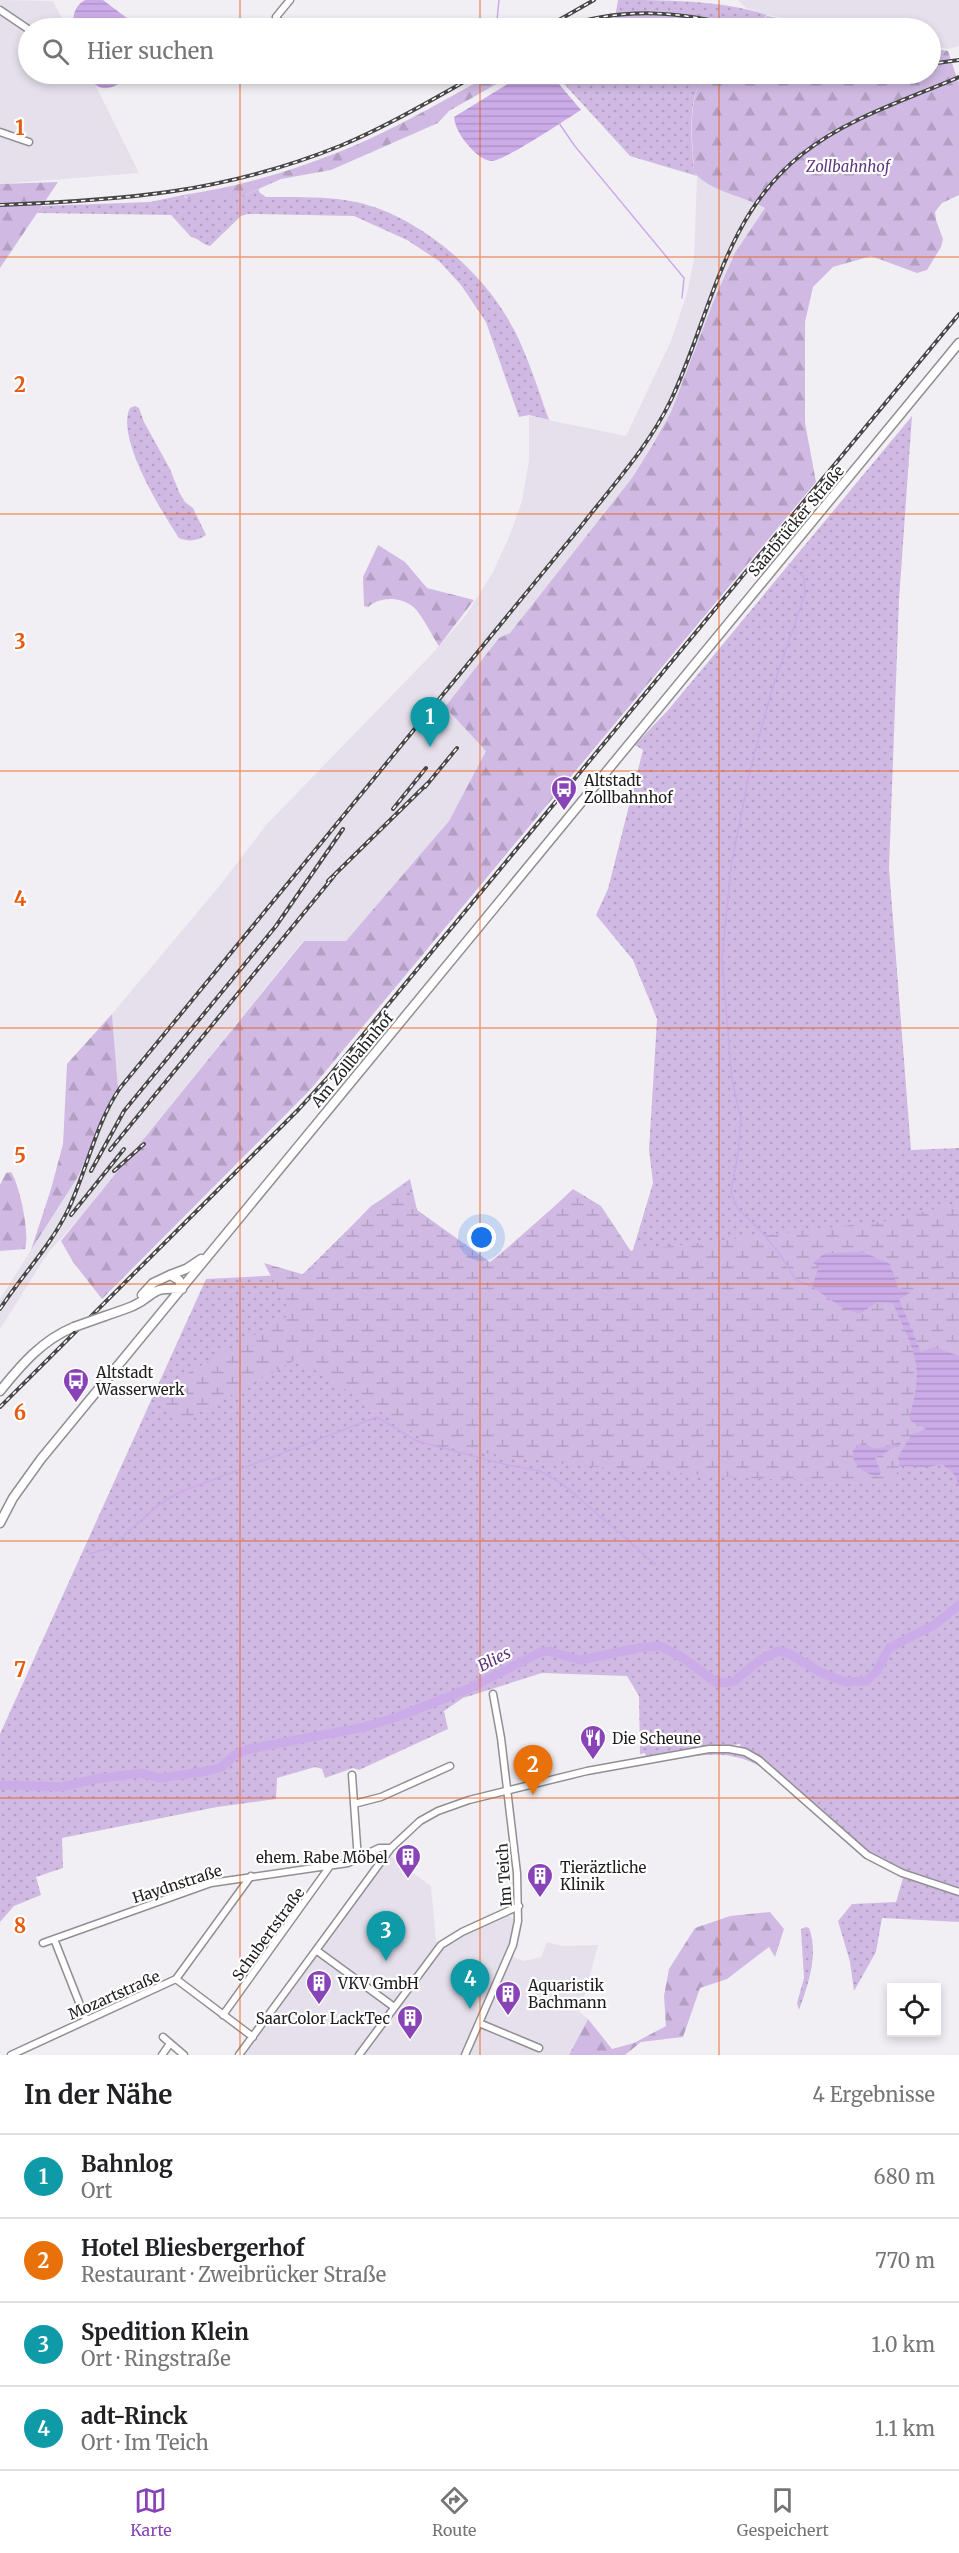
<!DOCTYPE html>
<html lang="de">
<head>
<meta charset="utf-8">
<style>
	body { margin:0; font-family:Merriweather,serif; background:#f6f6f6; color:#202124 }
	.controls { position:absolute; right:18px; bottom:18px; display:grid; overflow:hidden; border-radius:0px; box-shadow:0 3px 9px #0003 }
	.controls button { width:54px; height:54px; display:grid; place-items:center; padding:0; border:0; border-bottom:2px solid #e0e0e0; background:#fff; color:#202124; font:30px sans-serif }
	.you { position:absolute; left:482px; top:1238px; width:21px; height:21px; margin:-15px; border:4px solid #fff; border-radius:50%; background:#1a73e8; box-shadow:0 0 0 9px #1a73e833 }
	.badge { display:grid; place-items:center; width:39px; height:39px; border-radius:50%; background:#8844b7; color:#fff; font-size:20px; font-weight:700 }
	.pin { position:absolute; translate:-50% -50px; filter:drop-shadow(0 2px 3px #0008) }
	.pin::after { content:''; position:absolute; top:32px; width:21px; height:18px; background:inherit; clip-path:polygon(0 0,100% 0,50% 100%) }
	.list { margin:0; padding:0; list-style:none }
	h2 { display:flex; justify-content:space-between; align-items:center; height:78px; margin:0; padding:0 24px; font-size:26px }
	h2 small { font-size:20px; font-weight:400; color:#757577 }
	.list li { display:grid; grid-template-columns:39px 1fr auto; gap:18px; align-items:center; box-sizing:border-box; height:84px; padding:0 24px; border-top:2px solid #e0e0e0 }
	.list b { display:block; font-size:22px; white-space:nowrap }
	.list p { margin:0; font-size:20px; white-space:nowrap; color:#757577 }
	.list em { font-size:20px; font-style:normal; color:#757577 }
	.icon { flex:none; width:33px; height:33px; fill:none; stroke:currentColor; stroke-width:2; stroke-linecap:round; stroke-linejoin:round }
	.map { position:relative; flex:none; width:959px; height:2055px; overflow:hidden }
	.search { position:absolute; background:#fff; box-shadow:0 3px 9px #0003; left:18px; right:18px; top:18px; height:66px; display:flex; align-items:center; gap:15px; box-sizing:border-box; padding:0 21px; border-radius:33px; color:#757577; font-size:22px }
	.sheet { height:414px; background:#fff }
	nav { display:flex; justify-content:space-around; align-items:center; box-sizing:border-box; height:84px; border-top:2px solid #e0e0e0; background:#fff; font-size:16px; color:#757577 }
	nav a { display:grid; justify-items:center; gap:3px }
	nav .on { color:#8844b7 }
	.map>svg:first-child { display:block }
	.built { fill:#e5e0eb }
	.green { fill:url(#green-dots) }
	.forest { fill:url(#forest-firs) }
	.wetland { fill:url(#wetland-marsh) }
	.water { fill:url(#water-rules) }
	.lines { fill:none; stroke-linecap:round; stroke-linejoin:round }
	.stream { stroke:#ccabe9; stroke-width:1.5 }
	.river { stroke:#ccabe9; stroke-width:9 }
	.minor-casing { stroke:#918f93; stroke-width:9 }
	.major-casing { stroke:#918f93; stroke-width:11 }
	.minor { stroke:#fff; stroke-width:6 }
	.major { stroke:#fff; stroke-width:8 }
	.rail-casing { stroke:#474748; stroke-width:4 }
	.rail { stroke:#fff; stroke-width:1.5; stroke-dasharray:4.5; stroke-linecap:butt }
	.major-bridge-casing { stroke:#918f93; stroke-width:11; stroke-linecap:butt }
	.major-bridge { stroke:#fff; stroke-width:8 }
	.grid { fill:none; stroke:#e8590c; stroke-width:1.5; stroke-opacity:0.55 }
	.labels { text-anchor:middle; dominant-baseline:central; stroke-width:4.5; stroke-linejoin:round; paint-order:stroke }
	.park-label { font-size:15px; font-style:italic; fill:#5f357d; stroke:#fff }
	.street-label { font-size:15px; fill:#1e1e1f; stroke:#fff }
	.poi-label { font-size:15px; fill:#1e1e1f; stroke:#fff; text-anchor:start }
	.water-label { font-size:16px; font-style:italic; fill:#5b3179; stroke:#fff }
	.grid-label { font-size:20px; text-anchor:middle; font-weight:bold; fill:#e8590c; stroke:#fff; stroke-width:4.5; stroke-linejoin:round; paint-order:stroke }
</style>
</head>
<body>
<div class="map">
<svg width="959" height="2055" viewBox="0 0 959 2055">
	<defs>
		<pattern id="green-dots" width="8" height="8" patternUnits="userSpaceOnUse" patternTransform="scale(1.5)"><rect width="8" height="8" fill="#d0bae3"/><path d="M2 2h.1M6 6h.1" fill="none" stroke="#b29fc2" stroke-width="1.8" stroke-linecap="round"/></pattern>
		<pattern id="forest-firs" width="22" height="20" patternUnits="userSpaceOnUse" patternTransform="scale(1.5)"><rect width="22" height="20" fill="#d0bae3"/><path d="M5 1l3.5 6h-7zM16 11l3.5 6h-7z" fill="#b29fc2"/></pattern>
		<pattern id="wetland-marsh" width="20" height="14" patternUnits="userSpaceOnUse" patternTransform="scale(1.5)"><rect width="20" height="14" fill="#d0bae3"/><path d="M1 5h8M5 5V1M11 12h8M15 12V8" fill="none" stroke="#b29fc2"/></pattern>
		<pattern id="water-rules" width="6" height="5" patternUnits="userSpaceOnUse" patternTransform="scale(1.5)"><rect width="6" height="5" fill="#ccabe9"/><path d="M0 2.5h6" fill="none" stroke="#af93c7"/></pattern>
	</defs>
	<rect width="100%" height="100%" fill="#f2eff4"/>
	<path class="built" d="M0 0 53 1 67 28H28V74H90L139 173 0 184Z
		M738 0H959V46L948 49 931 46 930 28H841L767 15 746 8Z
		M697 176 718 188 744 195 765 208 735 254 714 300 671 412 632 478 510 633 499 638 445 707 486 751 449 821 346 941H303L82 1215 48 1253 0 1329V1299L50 1220 118 1088 112 1014 221 884 267 824 430 656 466 615 493 572 509 537 522 501 529 460V416L626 436 671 341 687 293 694 259Z
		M390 1856 431 1886 436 1941 442 1948 451 1940 508 1915 515 1920 507 1955 524 1961 541 1957 547 1942 562 1946 598 1945 580 2012 588 2019 569 2055H245Z"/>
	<path class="green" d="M618 0C663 0 723 0 767 15L754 28H591L614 23Z
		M555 74H708C685 91 692 146 694 172L697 176 630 156Z
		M259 189V192L266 197C296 197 326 196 356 202 416 215 478 267 508 319 526 349 537 387 549 420L529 415 519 417 486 322 461 285 439 261 407 240 354 216 248 214 241 216 210 246C202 245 199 238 191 237L171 215 37 213 42 206 150 202 183 195 186 198 245 195Z
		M135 406 139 408 144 422 170 469 179 492 185 502 193 508 206 535C198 541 188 542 179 538 162 512 115 437 130 408Z
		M912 416 899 600 889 868 911 1150 959 1148V1889L901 1870 868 1853 741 1749 740 1744 646 1757 645 1753 640 1754 639 1696 627 1676 542 1673 463 1698 444 1711 448 1729 359 1770 353 1768 325 1778 322 1769 315 1767 277 1778 276 1799 217 1807 62 1838 63 1868 36 1877 41 1895 14 1906 0 1922V1734L206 1279 303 1274 372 1206 410 1179 417 1210 490 1262 521 1238 573 1189 601 1206 632 1253 653 1183 649 1150 657 1019 633 960 596 915 608 889 643 750 635 745 669 709Z
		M707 1751 735 1752 752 1759 868 1858 959 1894V1922L882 1918 876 1952 854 1991 850 1962 838 1921 852 1904 896 1902 903 1878 864 1858 761 1767C725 1746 692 1757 653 1763L648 1762Z
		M806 1927 809 1928C819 1954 808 1986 799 2010L797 2003 804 1978 801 1929Z"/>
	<path class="forest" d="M767 16 830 28H756Z
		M931 48 948 51 959 84V195L942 203 935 212 936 220 943 239 941 247 927 270 917 273 871 256 833 267 813 287 805 322V423L816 482 310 1090 102 1299 73 1262 61 1241 304 941H346L449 821 486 751 445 707 499 638 510 633 632 478 653 444 671 412 714 300 735 253 765 208C744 196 710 192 694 172 693 146 685 91 708 74H930Z
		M492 74H514L449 111 438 123 331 170 281 179 245 195 191 200 183 195C245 186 309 166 367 140 409 121 451 96 492 74Z
		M58 182 0 268V184Z
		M378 545 405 562 427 588 474 600 439 646C432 636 421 612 412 606 399 596 379 597 368 607L364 606 363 577Z
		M112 1014 118 1088 77 1178 31 1250 51 1189 63 1144 67 1064Z
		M11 1172C20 1185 30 1235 25 1249L0 1251V1185L6 1173Z
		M770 1912 784 1929 775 1957 769 1947 727 1979 700 1988 683 2037 641 2042 625 2055H569L588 2019 612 2049 634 2043 666 2026 664 1996 669 1969 695 1928 730 1916Z"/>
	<path class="wetland" d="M407 1184 415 1209 490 1263 573 1190C603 1209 612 1219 629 1251L887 1221 959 1203V1411L927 1425 892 1481 757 1479 571 1465 435 1446 297 1359 178 1424 155 1392 291 1314 264 1263 305 1275 371 1206Z"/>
	<path class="water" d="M85 0H103L140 28H74C72 17 74 6 85 0Z
		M87 74H132C117 87 100 98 87 74Z
		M528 74 559 84 581 110C566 119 505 161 491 161 482 160 474 152 468 145 461 137 455 127 454 117L519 77Z
		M863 1252 890 1264 898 1288 911 1292 899 1299 921 1352 934 1347 959 1356V1485L954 1474 942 1464 928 1467 900 1466 898 1457 911 1435 926 1429 911 1421 909 1417C926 1364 913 1351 893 1303L877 1302 860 1314 844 1309 812 1287 819 1266 813 1263 825 1253Z
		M899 1442 901 1444 875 1458 881 1472 878 1477C863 1472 852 1467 853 1450L858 1445 865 1443C876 1453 887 1446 899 1442Z"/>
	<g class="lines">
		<path class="stream" d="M497 20 499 0
			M559 123 574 145 684 278 682 298
			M789 564 804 577 805 594 771 693 750 770 731 867 722 960 732 1079 741 1120 738 1154 731 1192 737 1208 760 1230 779 1253 796 1280 812 1287
			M89 1554 110 1548 157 1506 178 1493 377 1417 417 1441 503 1464 540 1471 564 1485 655 1564"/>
		<path class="river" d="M0 1785 62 1787 95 1779 141 1773 160 1778 208 1771 221 1767 235 1755 249 1749 364 1727 397 1717 466 1690 541 1652 549 1651 580 1660 643 1647 660 1646 683 1658 717 1683 733 1682 760 1660 778 1651 788 1653 822 1673 846 1682 866 1681 877 1671 889 1648 934 1625 959 1605"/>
		<defs>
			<path id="minor" d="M0 10 28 29
				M67 25 68 28
				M283 28 276 17 290 0
				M0 132 29 142
				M352 1775 358 1860
				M354 1804 381 1797 450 1766
				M54 1939 86 2020
				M43 1943 211 1883 348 1863 379 1848H391
				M316 1950 394 2007
				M176 1979 253 2037
				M223 2015 330 1866
				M479 2023 539 2048
				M163 2037 184 2055
				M11 2055 176 1979 251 1876
				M162 2055 169 2045
				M239 2055 391 1848 420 1821 438 1811 469 1800 587 1771 709 1749H729L745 1752 759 1760 867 1855 902 1873 959 1892
				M359 2055 441 1945 462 1932 519 1906
				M465 2055 513 1945 518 1921 517 1873 501 1738 493 1694"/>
			<path id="major" d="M170 1275 186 1269 201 1259
				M142 1295 153 1283 170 1275 179 1280 182 1289
				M105 1316C114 1313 123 1310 133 1306 158 1294 148 1287 182 1289
				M0 1391C21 1365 42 1340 74 1327
				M0 1523 13 1498 41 1459 959 343"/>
		</defs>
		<use href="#minor" class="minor-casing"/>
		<use href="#major" class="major-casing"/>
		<use href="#minor" class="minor"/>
		<use href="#major" class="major"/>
		<defs>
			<path id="rail" d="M545 28 594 0
				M560 28C622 6 681 11 744 28
				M930 64 959 60
				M0 205C124 200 223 193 340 146 388 126 433 99 478 74
				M425 787 457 748
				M393 809 426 768
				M328 881 429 782
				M110 1150 334 876
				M91 1171 124 1111 276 926 343 829
				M114 1171 144 1144
				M71 1215 124 1149
				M0 1309C22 1275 50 1247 68 1210 87 1170 95 1125 120 1088L582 525C613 485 649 446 671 400 711 315 723 217 801 155 847 118 906 100 959 77
				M0 1407 298 1110 329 1076 959 314"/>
		</defs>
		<use href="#rail" class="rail-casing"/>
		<use href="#rail" class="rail"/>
		<defs>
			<path id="major-bridge" d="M74 1327 105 1316"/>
		</defs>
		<use href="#major-bridge" class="major-bridge-casing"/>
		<use href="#major-bridge" class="major-bridge"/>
	</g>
	<path class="grid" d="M240 0V28M480 0V28M719 0V28M240 74V2055M480 74V2055M719 74V2055M0 257H959M0 514H959M0 771H959M0 1028H959M0 1284H959M0 1541H959M0 1798H959"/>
	<defs>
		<symbol id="bus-pin" viewBox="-11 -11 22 30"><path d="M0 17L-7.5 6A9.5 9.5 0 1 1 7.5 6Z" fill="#8844b7" stroke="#fff"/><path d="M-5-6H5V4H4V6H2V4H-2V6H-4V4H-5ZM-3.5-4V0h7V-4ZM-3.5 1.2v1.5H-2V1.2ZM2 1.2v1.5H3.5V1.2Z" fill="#fff"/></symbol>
		<symbol id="restaurant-pin" viewBox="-11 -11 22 30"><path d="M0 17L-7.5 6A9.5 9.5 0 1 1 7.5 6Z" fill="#8844b7" stroke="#fff"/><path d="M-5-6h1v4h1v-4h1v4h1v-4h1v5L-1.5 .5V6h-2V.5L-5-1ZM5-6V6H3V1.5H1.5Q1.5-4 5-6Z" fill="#fff"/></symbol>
		<symbol id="building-pin" viewBox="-11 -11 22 30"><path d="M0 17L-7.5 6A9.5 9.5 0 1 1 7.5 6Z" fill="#8844b7" stroke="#fff"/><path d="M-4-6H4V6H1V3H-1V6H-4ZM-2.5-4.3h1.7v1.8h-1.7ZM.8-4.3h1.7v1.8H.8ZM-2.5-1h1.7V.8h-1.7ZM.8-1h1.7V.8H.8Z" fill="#fff"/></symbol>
	</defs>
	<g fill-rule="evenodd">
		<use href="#bus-pin" x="549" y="774" width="30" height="40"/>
		<use href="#bus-pin" x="61" y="1366" width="30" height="40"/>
		<use href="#restaurant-pin" x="578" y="1723" width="30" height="40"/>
		<use href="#building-pin" x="393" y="1842" width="30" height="40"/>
		<use href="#building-pin" x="525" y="1861" width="30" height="40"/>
		<use href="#building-pin" x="304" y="1968" width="30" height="40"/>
		<use href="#building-pin" x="493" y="1979" width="30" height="40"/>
		<use href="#building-pin" x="395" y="2003" width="30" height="40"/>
	</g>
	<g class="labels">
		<g class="park-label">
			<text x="848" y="166">Zollbahnhof</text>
		</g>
		<g class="street-label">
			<text transform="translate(796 521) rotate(-50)">Saarbrücker Straße</text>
			<text transform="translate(352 1060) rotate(-50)">Am Zollbahnhof</text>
			<text transform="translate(504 1875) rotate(-94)">Im Teich</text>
			<text transform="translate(177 1884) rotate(-18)">Haydnstraße</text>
			<text transform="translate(268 1934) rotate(-54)">Schubertstraße</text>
			<text transform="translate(114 1995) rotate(-24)">Mozartstraße</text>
		</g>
		<g class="poi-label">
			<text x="584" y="780">Altstadt<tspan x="584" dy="17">Zollbahnhof</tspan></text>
			<text x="96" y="1372">Altstadt<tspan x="96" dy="17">Wasserwerk</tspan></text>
			<text x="612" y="1738">Die Scheune</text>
			<text x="388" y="1857" text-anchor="end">ehem. Rabe Möbel</text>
			<text x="560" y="1867">Tieräztliche<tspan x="560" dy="17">Klinik</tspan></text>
			<text x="338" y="1983">VKV GmbH</text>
			<text x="528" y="1985">Aquaristik<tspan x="528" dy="17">Bachmann</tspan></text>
			<text x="390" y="2018" text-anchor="end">SaarColor LackTec</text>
		</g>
		<g class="water-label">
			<text transform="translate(494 1659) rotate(-27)">Blies</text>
		</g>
	</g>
	<g class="grid-label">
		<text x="20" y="135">1</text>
		<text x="20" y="392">2</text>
		<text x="20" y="649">3</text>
		<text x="20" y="906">4</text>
		<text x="20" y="1163">5</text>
		<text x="20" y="1420">6</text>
		<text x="20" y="1677">7</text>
		<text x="20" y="1933">8</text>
	</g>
</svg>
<div class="controls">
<button><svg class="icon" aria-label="locate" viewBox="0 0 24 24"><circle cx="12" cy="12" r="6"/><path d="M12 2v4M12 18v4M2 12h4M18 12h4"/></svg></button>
</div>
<div class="you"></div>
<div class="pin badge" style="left:430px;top:747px;background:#0f9aa8">1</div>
<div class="pin badge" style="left:533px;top:1795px;background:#e8710a">2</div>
<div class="pin badge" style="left:386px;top:1961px;background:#0f9aa8">3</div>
<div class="pin badge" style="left:470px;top:2009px;background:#0f9aa8">4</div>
<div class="search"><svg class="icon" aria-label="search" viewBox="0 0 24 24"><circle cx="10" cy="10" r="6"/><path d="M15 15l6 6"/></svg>Hier suchen</div>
</div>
<section class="sheet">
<h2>In der Nähe<small>4 Ergebnisse</small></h2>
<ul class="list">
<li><span class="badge" style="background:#0f9aa8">1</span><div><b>Bahnlog</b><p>Ort</p></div><em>680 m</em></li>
<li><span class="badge" style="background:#e8710a">2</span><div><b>Hotel Bliesbergerhof</b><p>Restaurant · Zweibrücker Straße</p></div><em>770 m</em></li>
<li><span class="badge" style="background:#0f9aa8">3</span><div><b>Spedition Klein</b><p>Ort · Ringstraße</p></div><em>1.0 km</em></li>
<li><span class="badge" style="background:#0f9aa8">4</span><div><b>adt-Rinck</b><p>Ort · Im Teich</p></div><em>1.1 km</em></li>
</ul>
</section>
<nav>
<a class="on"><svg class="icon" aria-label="map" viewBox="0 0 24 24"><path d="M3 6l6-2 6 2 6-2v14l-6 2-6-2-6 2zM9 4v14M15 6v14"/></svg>Karte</a>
<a><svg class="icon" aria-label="directions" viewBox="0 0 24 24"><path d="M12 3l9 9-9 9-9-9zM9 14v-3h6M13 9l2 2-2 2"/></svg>Route</a>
<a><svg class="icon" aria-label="saved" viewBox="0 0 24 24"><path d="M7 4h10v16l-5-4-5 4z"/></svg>Gespeichert</a>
</nav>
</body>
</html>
